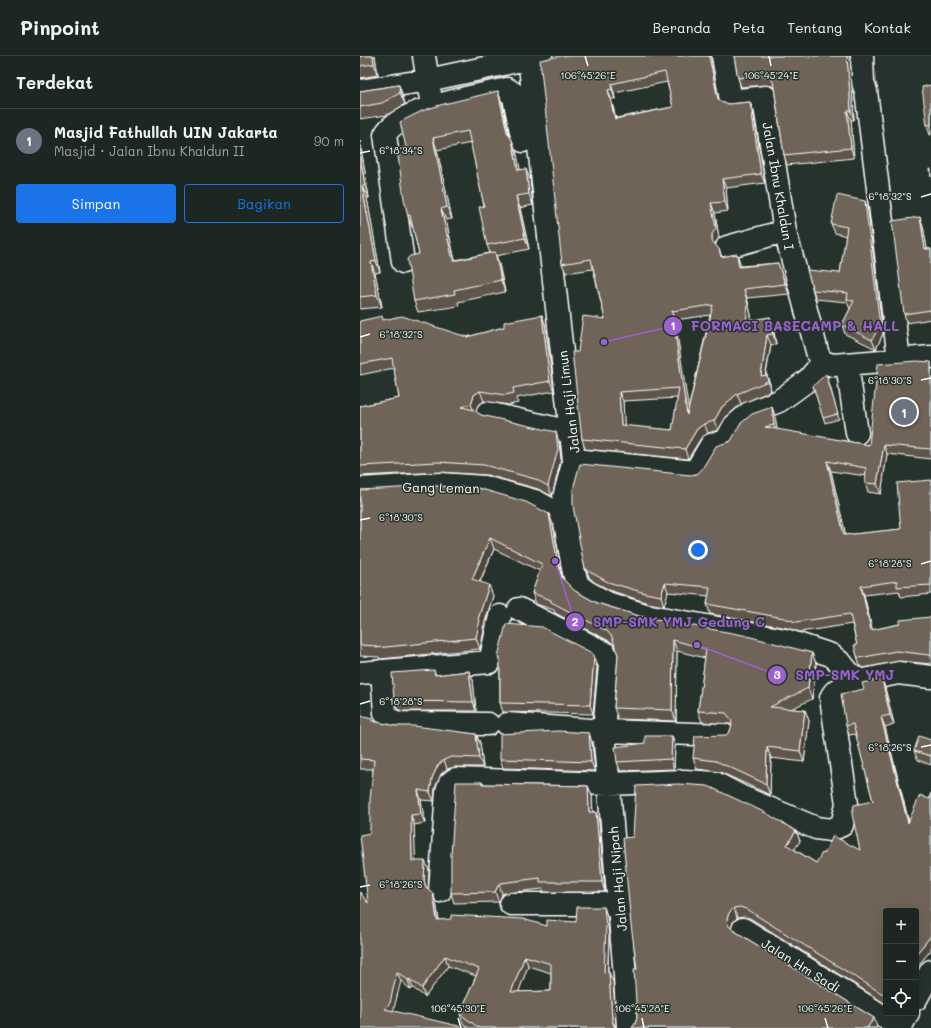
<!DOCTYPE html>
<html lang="id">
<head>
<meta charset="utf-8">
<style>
	body { margin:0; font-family:Mali,sans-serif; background:#252e2a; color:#f1f3f6 }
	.controls { position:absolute; right:12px; bottom:12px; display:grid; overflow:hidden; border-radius:4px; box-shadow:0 4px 16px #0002 }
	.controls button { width:36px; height:36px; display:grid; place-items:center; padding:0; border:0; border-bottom:1px solid #3a4340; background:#1c2622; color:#f1f3f6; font:20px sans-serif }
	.you { position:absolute; left:338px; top:494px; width:14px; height:14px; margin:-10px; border:3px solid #fff; border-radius:50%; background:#1a73e8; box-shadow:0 0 0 6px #1a73e833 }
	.badge { display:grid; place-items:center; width:26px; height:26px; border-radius:50%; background:#1a73e8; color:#fff; font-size:13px; font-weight:700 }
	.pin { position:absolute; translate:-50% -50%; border:2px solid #fff; box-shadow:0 1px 4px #0006 }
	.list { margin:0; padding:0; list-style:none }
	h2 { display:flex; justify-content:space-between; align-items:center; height:52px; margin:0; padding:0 16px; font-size:17px }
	h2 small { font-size:13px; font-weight:400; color:#a0a5a5 }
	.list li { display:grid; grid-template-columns:26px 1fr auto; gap:12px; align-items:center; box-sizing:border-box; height:64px; padding:0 16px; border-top:1px solid #3a4340 }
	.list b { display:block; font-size:15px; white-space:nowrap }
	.list p { margin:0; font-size:13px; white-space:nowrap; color:#a0a5a5 }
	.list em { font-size:13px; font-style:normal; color:#a0a5a5 }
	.actions { display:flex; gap:8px; padding:12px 16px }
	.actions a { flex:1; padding:9px 0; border:1px solid #1a73e8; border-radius:4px; text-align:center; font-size:14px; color:#1a73e8 }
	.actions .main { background:#1a73e8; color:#fff }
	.icon { flex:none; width:22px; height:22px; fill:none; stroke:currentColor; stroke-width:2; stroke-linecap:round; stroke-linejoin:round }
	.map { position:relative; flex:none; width:571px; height:972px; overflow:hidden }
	header { display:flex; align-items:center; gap:24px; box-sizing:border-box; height:56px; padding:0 20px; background:#1c2622; border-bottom:1px solid #3a4340 }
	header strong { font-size:19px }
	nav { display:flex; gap:22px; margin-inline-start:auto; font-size:14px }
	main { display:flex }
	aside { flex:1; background:#1c2622 }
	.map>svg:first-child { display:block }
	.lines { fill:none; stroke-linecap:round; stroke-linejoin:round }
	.minor-casing { stroke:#fff; stroke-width:25 }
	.highway-casing { stroke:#fff; stroke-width:25 }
	.minor { stroke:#26332d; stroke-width:22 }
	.highway { stroke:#26332d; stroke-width:22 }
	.wall { fill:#5f564c; stroke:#fff; fill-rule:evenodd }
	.shaded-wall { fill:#4e463e; stroke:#fff }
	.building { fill:#6f6458; stroke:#fff; fill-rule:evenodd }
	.ticks { fill:none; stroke:#fff; stroke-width:1.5 }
	.labels { text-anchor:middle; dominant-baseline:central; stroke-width:3; stroke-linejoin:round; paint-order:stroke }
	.street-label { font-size:13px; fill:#fff; stroke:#26332d }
	.ticks-label { font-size:10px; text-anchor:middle; fill:#fff; stroke:#26332d; stroke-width:3; stroke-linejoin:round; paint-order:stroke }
	.leader { fill:none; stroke:#9c61cf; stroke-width:1.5 }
	.callout-dot { fill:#9c61cf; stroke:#26332d; stroke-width:1.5 }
	.mark-label { font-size:12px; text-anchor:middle; font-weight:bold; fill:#fff }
	.callout-label { font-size:14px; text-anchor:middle; font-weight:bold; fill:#9c61cf; stroke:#26332d; stroke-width:3; stroke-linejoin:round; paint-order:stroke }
</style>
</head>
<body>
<header>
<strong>Pinpoint</strong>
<nav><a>Beranda</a><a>Peta</a><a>Tentang</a><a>Kontak</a></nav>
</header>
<main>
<aside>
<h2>Terdekat<small></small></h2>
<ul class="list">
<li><span class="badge" style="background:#6b7280">1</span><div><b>Masjid Fathullah UIN Jakarta</b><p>Masjid · Jalan Ibnu Khaldun II</p></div><em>90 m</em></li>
</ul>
<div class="actions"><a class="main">Simpan</a><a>Bagikan</a></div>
</aside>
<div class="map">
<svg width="571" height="972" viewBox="0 0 571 972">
	<rect width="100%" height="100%" fill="#26332d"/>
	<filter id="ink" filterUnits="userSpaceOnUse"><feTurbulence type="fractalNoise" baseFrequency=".025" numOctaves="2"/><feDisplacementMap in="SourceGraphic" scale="8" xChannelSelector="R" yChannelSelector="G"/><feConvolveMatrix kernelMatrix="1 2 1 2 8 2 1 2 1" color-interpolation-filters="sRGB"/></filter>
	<g filter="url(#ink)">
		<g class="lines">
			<defs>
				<path id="minor" d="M64 0 70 38
					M363 0 371 45 406 41 404 44 425 175 458 299 463 306 473 309 571 301
					M502 0 503 27 506 35 539 304
					M169 1 214 404 204 441V461L214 517 218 529 227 536 247 547 285 559 425 584 471 599 482 608 489 617 500 625 538 617 571 621
					M0 35 68 24 181 0
					M367 191 425 175
					M43 206 25 79C39 52 118 40 147 33L153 37 163 85
					M487 308 497 377
					M127 357 211 376
					M214 404 335 416 351 389 366 385 374 370 389 357 419 345 448 324 463 306
					M0 433 80 428 124 431 175 445 204 461
					M159 553 245 597 250 609 244 675 265 920 268 972
					M22 615 25 657 30 664 40 667 128 668
					M0 617 130 606 140 560
					M147 668 244 675 364 679
					M80 835 87 735 89 728 95 723 249 728 325 725 355 727 382 741 456 772 471 774 482 769 487 748 471 642C474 631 490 628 500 625
					M151 848H258
					M383 873 540 971"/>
				<path id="highway" d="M556 943 571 915
					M540 972 548 957"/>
			</defs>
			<use href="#minor" class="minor-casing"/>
			<use href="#highway" class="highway-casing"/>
			<use href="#minor" class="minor"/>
			<use href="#highway" class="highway"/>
		</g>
		<path class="wall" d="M0 0H15L18 19 0 22Z
			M201 0H351V2L359 45 363 47 369 48 390 46 393 55 405 127 366 132 368 155 355 157 359 182 355 187V189L359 193 362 201 377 198 381 210 418 207 429 238 387 242 391 259V265L410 261 413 270 416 288 411 289 406 319 410 328 411 335 381 348 366 361 358 374 348 377 341 382 328 403 225 393 222 383 218 296 245 263 233 213 206 217 202 208ZM307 26 313 51 256 62 251 43H255L254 37ZM350 259 328 354 315 264ZM318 342 312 374 264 370 263 345Z
			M374 0H490L494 64H491L494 102 427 109 424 99 414 32 412 30 405 29 381 31 378 22Z
			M39 29 43 41 45 48 27 59 0 63V35Z
			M571 29V79H570L567 69Z
			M138 35 142 47 149 79 152 84 156 95 160 114 170 124 173 149 160 152 169 193 136 200 139 208 145 236 98 246 99 250 58 256 54 245 59 198 53 171H52L48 160 46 91ZM111 87 124 150 127 189 130 197 95 204 86 164 92 163 77 94Z
			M0 85 9 142H7L20 216 15 217 22 251 0 253Z
			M505 145 508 155 523 278 516 293 485 278 482 269 490 253 487 246 456 243 453 234 480 217 486 180 475 177 471 168Z
			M560 161 563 170 567 193H571V263L547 267 544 258Z
			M182 259 185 268 194 335 156 342 158 347 149 349 124 345 118 349 116 356 121 359 199 386 201 403 192 440 178 433 127 419 81 416 0 420V349V350L39 342 34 312 0 319V265L23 264 107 281 144 271Z
			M571 306V403L527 398 521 438 508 436 505 427 506 420 471 415 485 479 541 473 571 424V538L541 541 539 535 504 539 512 574 571 561V608L539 605 503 612 500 610 497 600V589L492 568 440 576 427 572 350 558 347 548 349 540 308 536 304 550 288 547 252 535 234 526 229 521 223 504 330 419 337 418 371 385 412 351 415 360 417 374 509 389Z
			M468 323 479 363 465 367 453 330Z
			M0 434 189 458 193 469 202 519 203 523 215 535 237 547 279 560 452 597 456 608 452 643 431 653 445 654 449 665 444 706 411 702 410 739 360 716 337 713 333 702 366 679 370 675 372 670 370 668 342 666 338 655 345 602 317 595 316 665 258 663 254 652 258 599 256 591 251 586 195 557 194 554 176 548 172 537 180 515 134 493 120 526 133 540 123 572 124 575 120 593 20 603 19 601 0 600Z
			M138 601 237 611 233 658 143 656 140 647V607Z
			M74 614 76 619 109 615 113 624 116 655H42L37 653 34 643Z
			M522 623 525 632 534 668 525 671 549 766 569 743 571 737V894L556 912 526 855V948L390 862 384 861 377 862 373 866 371 872 373 874 514 962 517 971V972H272L275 968 277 962V913L436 775 440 785 434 793 456 807 464 798 500 794 513 745 496 678 489 679 486 670 504 633Z
			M0 649 1 653V660L13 665 36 670 116 678 120 687 123 711H95L87 713 81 718 75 732 74 745 61 744 65 767 54 769 55 805 69 814 68 833 76 846 79 864 187 870 216 866 244 851 247 860 249 880 248 916 253 926 255 971 257 972H109L103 968 100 958 116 920 88 910 65 941 53 932 51 934 41 925 0 972 8 847 13 713H0ZM168 910 191 917V935L158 936Z
			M229 677 232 687 235 715 143 712 140 703Z
			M312 680 315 690 314 713 260 715 257 706 285 687Z
			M571 684V709L558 704 554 695Z
			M122 726V728L228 730 232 740 233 756H236L239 766 245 836H184L183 833 145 837 142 838 139 846 94 847 91 837Z"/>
		<path class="shaded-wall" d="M13 0H15L18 19 14 8Z
			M349 0H351V2L361 53 358 43Z
			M487 0H490L494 64 491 55Z
			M251 28 254 37 255 43 252 33Z
			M39 29 43 41 45 48 40 37Z
			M248 34 251 43 258 72 255 63Z
			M138 35 142 47 151 88 147 76Z
			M390 46 393 55 405 127 401 118Z
			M487 55 491 64 494 102 491 92Z
			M73 82 77 94 92 163 87 151Z
			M152 84 156 95 163 126 158 114Z
			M0 85 9 142 5 130 0 99Z
			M166 113 170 124 173 149 169 138Z
			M362 123 366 132 368 155 365 146Z
			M2 130 7 142 20 216 16 205Z
			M156 140 160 152 169 193 165 182Z
			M505 145 508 155 523 278 516 293 512 284Z
			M351 147 355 157 359 182 355 187V195L352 185Z
			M81 153 86 164 97 216 93 205Z
			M560 161 563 170 569 203 565 193Z
			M135 196 139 208 145 236 141 224Z
			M377 198 380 207 383 220 379 211Z
			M11 206 15 217 22 251 17 239Z
			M384 233 387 242 391 259 390 275 386 265Z
			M312 255 315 264 331 369 327 359Z
			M182 259 185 268 194 335 190 325Z
			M410 261 413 270 416 288 413 278Z
			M407 279 411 289 404 327 401 320Z
			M407 319 410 328 411 335 408 325Z
			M120 335 124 345 118 349 115 358 111 348 114 339Z
			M259 336 263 345 265 379 261 369Z
			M377 338 381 348 366 361 358 374 354 365 362 351Z
			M412 351 415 360 418 379 414 369Z
			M344 368 348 377 341 382 328 403 325 393 337 373Z
			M196 376 199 386 201 403 192 440 188 430Z
			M524 389 527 398 521 438 517 428Z
			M467 405 471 415 488 488 484 479Z
			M189 458 193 469 202 519 206 533 198 508Z
			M130 482 134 493 116 534 112 523Z
			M305 527 308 536 304 550 301 540Z
			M129 529 133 540 123 572 124 575 120 593 116 582 118 563Z
			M501 530 504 539 515 584 511 574Z
			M313 584 317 595 316 665 312 654Z
			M452 597 456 608 452 643 448 632Z
			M234 602 237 611 233 658 230 649Z
			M109 615 113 624 116 655 113 646Z
			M522 623 525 632 534 668 530 659Z
			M0 649 1 653V669L0 667Z
			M445 654 449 665 444 706 440 695Z
			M521 661 525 671 551 777 548 767Z
			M229 677 232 687 235 715 231 706Z
			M116 678 120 687 123 711 119 702Z
			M312 680 315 690 314 713 311 703Z
			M407 691 411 702 410 739 406 728Z
			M84 704 87 713 81 718 75 732 74 745 70 736 72 722 78 709Z
			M228 730 232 740 233 766 229 756Z
			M58 734 61 744 65 767 61 758Z
			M236 756 239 766 245 836 242 826Z
			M51 759 54 769 56 814 52 805Z
			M436 775 440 785 431 799 427 789Z
			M65 805 69 814 68 835 66 831 64 825Z
			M139 828 142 838 139 846 135 836Z
			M73 837 76 846 80 874 77 864Z
			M244 851 247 860 249 880 247 926 244 917Z
			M374 852 377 862 373 866 371 872 368 869 367 863 369 857Z
			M571 880V894L556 912V898Z
			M85 900 88 910 65 941 62 932Z
			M165 900 168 910 155 946 151 936Z
			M37 916 41 925 33 956 25 953Z
			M249 916 253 926 256 972 252 964Z
			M49 923 53 932 51 934 48 924Z
			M514 962 517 971V972H507Z"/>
		<path class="building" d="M0 0H13L14 8 0 10Z
			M201 0H349L358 43 363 47 369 48 390 46 401 118 362 123 365 146 351 147 356 172 352 178V185L359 193 361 201 377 198 379 211 418 207 425 228 384 233 388 249 386 265 410 261 413 278 407 279 401 320 407 319 408 325 377 338 362 351 354 365 344 368 337 373 325 393 222 383 212 296H218L223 260 245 263 231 203 202 208 180 4ZM305 16 313 51 255 63 248 34 252 33 251 28ZM353 249 327 359 312 255ZM319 332 312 374 261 369 259 336Z
			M374 0H487L491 55H487L491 92 424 99 413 25 408 21 402 19 378 22Z
			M39 29 40 37 22 47 0 51V35Z
			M571 29V69H567L562 31Z
			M138 35 147 76 152 84 158 114 166 113 169 138 156 140 165 182 127 189 119 151 124 150 108 75 73 82 87 151 81 153 93 205 135 196 141 224 94 234 95 238 54 245 47 203 50 200 59 198 50 159 48 160 44 143 37 93 46 91 40 66 62 55 80 49Z
			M0 99 5 130H2L16 205 11 206 17 239 0 241Z
			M570 113H571V121Z
			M477 139 505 145 520 269 512 284 482 269 494 245 487 244 488 237 453 234 447 214 480 217 487 171 471 168Z
			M560 161 565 193H571V254L544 258 532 165Z
			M182 259 190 325 153 332 154 337 145 339 120 335 114 339 111 348 102 351 114 354 121 359 196 376 198 393 188 430 175 423 124 409 77 406 0 410V350L39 342 32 302 0 308V265L22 260 23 264 42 260 107 281 144 271V266Z
			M557 305 571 306V393L524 389 517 428 505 427 506 412 467 405 484 479 541 473 537 427 571 424V529L537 531V525L501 530 511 574 540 568V564L571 561V600L569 599 536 595 499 602 497 600 494 589H497L490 558 436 566 424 562 347 548 350 531 305 527 301 540 285 537 248 526 230 516 225 512 223 504 213 450V433L220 408 330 419 337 418 342 413 356 390 371 385 380 368 392 358 412 351 414 369 405 371 509 389 518 308Z
			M466 318 478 358 463 362 453 330Z
			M76 430 118 432 166 446 189 458 198 508 202 522 215 535 237 547 279 560 383 579 452 597 448 632 410 651 445 654 440 695 407 691 406 728 356 705 333 702 335 680 366 679 370 675 372 669 371 663 366 657 338 655 346 593 313 584 312 654 254 652 258 599 252 581 247 575 191 546V544L172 537 182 508 130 482 112 523 129 529 118 563 120 564 116 582 16 592V590L0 589V434Z
			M146 568 182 571 232 597 234 602 230 649 140 647V601H138Z
			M74 614 75 619 109 615 113 646 38 645 34 643 32 617Z
			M522 623 530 659 521 661 548 767 560 739 569 743 571 737V880L556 898V855H526V940L386 853 380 851 374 852 369 857 367 863 368 869 373 874 514 962 507 972H272L275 968 277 962 274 913H277L271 869 263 782 273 781 276 730 318 728 348 730 406 757 436 775 427 789 456 807 462 797 464 798 473 780 500 794 492 758 494 749 513 745 493 668 486 670 481 638 504 633 502 627Z
			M0 660 12 663V665L36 670H54L116 678 119 702 91 701 84 704 78 709 72 722 70 736 58 734 61 758 51 759 52 805H65L64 825 66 831 73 837 77 864 91 863V859L163 863 187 870V864L216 866 217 851H244L246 870 244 917 249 916 252 964 254 970 257 972H119L100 958 119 913 85 900 62 932 49 923 48 924 37 916 30 947 25 953 107 972H0V836L8 847 0 779 10 777V744L14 704 0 703ZM165 900 191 908V935L151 936Z
			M198 675 229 677 231 706 140 703V678Z
			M285 680H312L311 703 257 706 255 691 285 687Z
			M559 680 571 684V700L554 695Z
			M96 726H122V728L228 730 229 756H236L242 826H180V822L141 827 139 828 135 836 91 837V799Z"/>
	</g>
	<path class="ticks" d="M225 0 228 10M409 0 411 10M0 97 10 95M561 141 571 138M0 281 10 278M561 324 571 322M0 464 10 462M561 508 571 505M0 648 10 645M561 691 571 689M0 831 10 829M98 962 101 972M282 962 284 972M465 962 468 972"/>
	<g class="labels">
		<g class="street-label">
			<text transform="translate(419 130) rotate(80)">Jalan Ibnu Khaldun I</text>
			<text transform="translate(208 346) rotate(-97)">Jalan Haji Limun</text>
			<text transform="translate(81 431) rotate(1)">Gang Leman</text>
			<text transform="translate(257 823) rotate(-95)">Jalan Haji Nipah</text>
			<text transform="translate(441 909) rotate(32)">Jalan Hm Sadi</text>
		</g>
	</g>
	<g class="ticks-label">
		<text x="228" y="23">106°45'26"E</text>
		<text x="411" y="23">106°45'24"E</text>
		<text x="41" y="98">6°18'34"S</text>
		<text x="530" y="144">6°18'32"S</text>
		<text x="41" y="282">6°18'32"S</text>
		<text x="530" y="328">6°18'30"S</text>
		<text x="41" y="465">6°18'30"S</text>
		<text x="530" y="511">6°18'28"S</text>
		<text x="41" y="649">6°18'28"S</text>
		<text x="530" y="695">6°18'26"S</text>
		<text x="41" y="832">6°18'26"S</text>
		<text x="98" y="956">106°45'30"E</text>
		<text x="282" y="956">106°45'28"E</text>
		<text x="465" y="956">106°45'26"E</text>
	</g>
	<path class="leader" d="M244 286L313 270M195 505L215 566M337 589L417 619"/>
	<g class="callout-dot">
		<circle cx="244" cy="286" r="4"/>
		<circle cx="195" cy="505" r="4"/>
		<circle cx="337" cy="589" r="4"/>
		<circle cx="313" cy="270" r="10"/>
		<circle cx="215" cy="566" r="10"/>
		<circle cx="417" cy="619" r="10"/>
	</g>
	<g class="mark-label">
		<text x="313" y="274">1</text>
		<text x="215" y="570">2</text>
		<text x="417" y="623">3</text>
	</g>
	<g class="callout-label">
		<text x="435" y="275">FORMACI BASECAMP &amp; HALL</text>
		<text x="319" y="571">SMP-SMK YMJ Gedung C</text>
		<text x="485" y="624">SMP-SMK YMJ</text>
	</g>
</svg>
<div class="controls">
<button>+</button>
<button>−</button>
<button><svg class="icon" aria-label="locate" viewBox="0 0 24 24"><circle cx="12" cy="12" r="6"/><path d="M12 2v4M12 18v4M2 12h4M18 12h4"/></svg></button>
</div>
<div class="you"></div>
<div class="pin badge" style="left:544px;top:356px;background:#6b7280">1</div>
</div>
</main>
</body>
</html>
